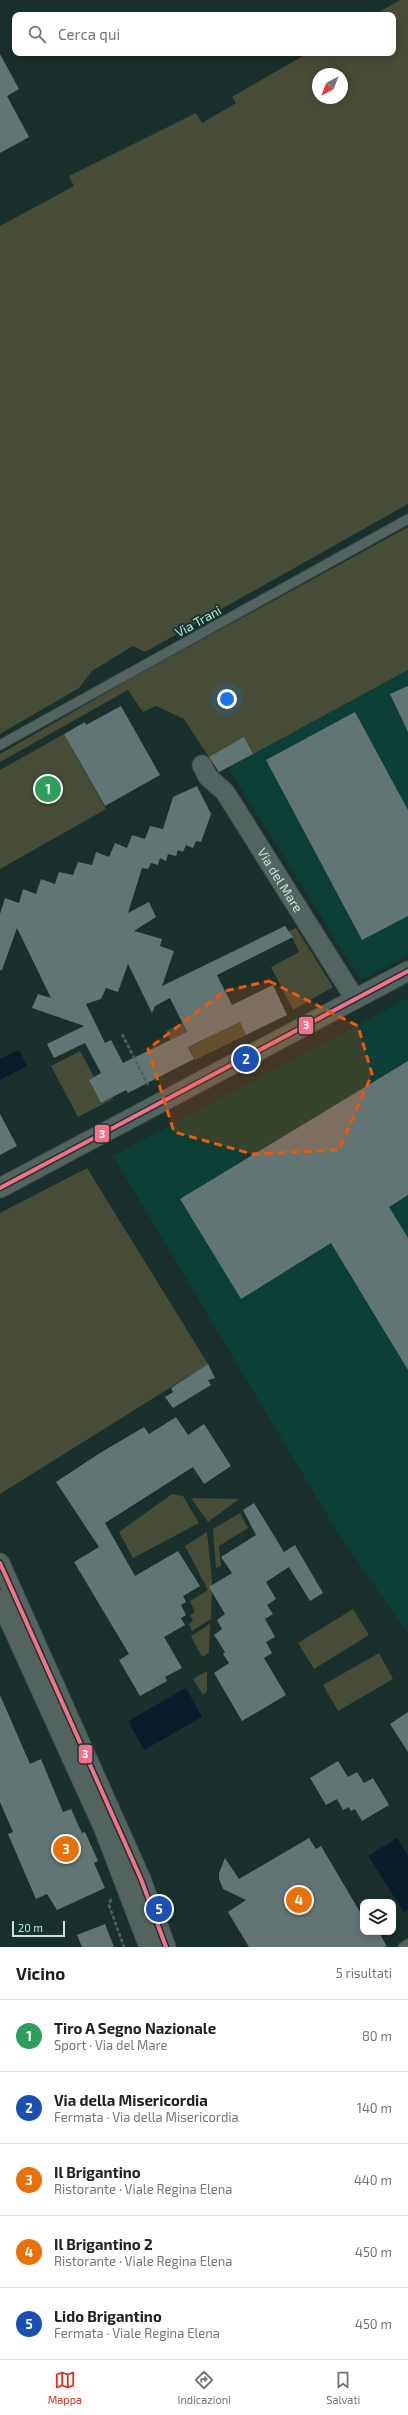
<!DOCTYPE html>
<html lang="it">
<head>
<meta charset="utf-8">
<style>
	body { margin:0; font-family:"Exo 2",sans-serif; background:#f2f2f2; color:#202124 }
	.controls { position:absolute; right:12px; bottom:12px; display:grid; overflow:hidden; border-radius:8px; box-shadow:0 2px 10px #0003 }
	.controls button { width:36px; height:36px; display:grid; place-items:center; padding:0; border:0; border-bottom:1px solid #e0e0e0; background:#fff; color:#202124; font:20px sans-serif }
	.compass { position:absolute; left:312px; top:68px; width:36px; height:36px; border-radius:50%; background:#fff; box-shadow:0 2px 10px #0003; rotate:222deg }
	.scale { position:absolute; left:12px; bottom:10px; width:53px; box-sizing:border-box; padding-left:4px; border:2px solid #cce1db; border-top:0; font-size:11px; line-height:14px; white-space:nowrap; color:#cce1db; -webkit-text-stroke:3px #103932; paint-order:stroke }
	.you { position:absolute; left:227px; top:699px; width:14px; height:14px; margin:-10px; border:3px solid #fff; border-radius:50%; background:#1a73e8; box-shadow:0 0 0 6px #1a73e833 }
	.badge { display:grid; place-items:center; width:26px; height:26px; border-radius:50%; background:#d93025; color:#fff; font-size:13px; font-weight:700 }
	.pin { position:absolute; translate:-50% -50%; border:2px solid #fff; box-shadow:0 1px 4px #0006 }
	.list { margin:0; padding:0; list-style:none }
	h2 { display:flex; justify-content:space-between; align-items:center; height:52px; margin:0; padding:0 16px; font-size:17px }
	h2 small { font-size:13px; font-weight:400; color:#757577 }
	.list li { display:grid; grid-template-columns:26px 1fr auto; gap:12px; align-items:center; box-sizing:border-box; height:72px; padding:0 16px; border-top:1px solid #e0e0e0 }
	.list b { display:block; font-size:15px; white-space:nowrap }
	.list p { margin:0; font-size:13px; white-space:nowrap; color:#757577 }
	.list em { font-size:13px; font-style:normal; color:#757577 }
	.icon { flex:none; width:22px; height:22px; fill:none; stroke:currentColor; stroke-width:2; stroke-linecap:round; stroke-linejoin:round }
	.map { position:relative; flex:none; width:408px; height:1947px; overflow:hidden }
	.search { position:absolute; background:#fff; box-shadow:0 2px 10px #0003; left:12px; right:12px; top:12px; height:44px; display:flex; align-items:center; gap:10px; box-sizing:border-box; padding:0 14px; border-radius:8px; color:#757577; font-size:15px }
	.sheet { height:412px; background:#fff }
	nav { display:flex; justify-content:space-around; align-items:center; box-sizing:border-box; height:56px; border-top:1px solid #e0e0e0; background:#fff; font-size:11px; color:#757577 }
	nav a { display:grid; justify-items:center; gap:2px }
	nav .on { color:#d93025 }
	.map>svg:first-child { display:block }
	.built { fill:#0c3f36 }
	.green { fill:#474c37; fill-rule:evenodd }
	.water { fill:#081d2c }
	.building { fill:#627575; fill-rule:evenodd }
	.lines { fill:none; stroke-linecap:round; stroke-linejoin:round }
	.lane-casing { stroke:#3a4b48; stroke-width:11 }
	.street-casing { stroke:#3a4b48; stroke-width:21 }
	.path { stroke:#52605d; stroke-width:2.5; stroke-dasharray:4 2; stroke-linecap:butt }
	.lane { stroke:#536360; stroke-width:9 }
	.street { stroke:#536360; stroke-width:19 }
	.bus-1-casing { stroke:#103932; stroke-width:7 }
	.bus-1 { stroke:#fb6d88; stroke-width:4 }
	.marked { fill:#e8590c; fill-opacity:0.2; stroke:#e8590c; stroke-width:3; stroke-dasharray:8 5; stroke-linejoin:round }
	.labels { text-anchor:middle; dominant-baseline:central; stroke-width:4; stroke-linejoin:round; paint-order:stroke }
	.street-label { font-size:13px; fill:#cce1db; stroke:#103932 }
	.line-badge { stroke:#103932; stroke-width:1.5 }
	.badge-label { font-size:11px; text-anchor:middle; font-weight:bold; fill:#fff }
</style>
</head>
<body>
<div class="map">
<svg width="408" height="1947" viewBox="0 0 408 1947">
	<rect width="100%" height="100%" fill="#19302c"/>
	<path class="built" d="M408 670V955L361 980 228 767Z
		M408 998V1634L338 1533 113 1156Z"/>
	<path class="green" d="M400 0H408V504L145 652 133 646 92 671 79 688 0 734V226L74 186 69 176 196 113 202 123 236 103 232 97 308 53H393V15H374ZM318 74H342V98H318Z
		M408 527V670L253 754 243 738 209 757 184 719 156 706 143 712 128 690 0 762V754L130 679Z
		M64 734 106 809 0 869V770Z
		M296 928 333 987 293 1010 271 967 299 952 289 931Z
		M240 1022 246 1035 195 1060 184 1038 172 1043 166 1031 182 1023 193 1045Z
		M80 1051 94 1077 89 1080 101 1103 112 1098 113 1099 78 1117 51 1066Z
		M87 1168 208 1364 0 1494V1213Z
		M172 1494 183 1496 199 1523 133 1558 119 1532Z
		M191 1498 239 1499 208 1522Z
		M240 1513 248 1528 219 1546 221 1566 216 1568 213 1529Z
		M207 1532 212 1581 211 1619 192 1631 189 1624 193 1621 190 1615 195 1612 190 1601 208 1590 185 1546Z
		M353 1609 369 1635 314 1669 298 1643Z
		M210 1624 209 1653 202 1657 191 1636Z
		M379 1653 393 1679 338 1711 323 1685Z
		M207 1671V1691L203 1695 193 1679Z"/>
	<path class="water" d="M19 1050 27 1066 0 1080V1059Z
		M186 1688 202 1717 144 1750 128 1721Z
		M397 1838 408 1856V1910L404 1912 368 1856Z"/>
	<path class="building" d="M0 54 19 89 7 96 29 137 0 153Z
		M408 686V732L390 694Z
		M121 706 160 775 105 806 64 734 85 722 86 725Z
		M355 712 408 810V916L362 940 266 760Z
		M244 737 253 754 219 772 209 757Z
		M197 786 211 814 201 842 196 841 193 848 186 845 183 852 178 850 176 856 168 854 166 861 160 858 158 865 151 863 148 869 142 868 128 913 149 902 156 917 134 931 162 939 160 946 174 951 162 986 285 926 293 937 217 975 232 1005 273 985 287 1015 246 1035 240 1022 188 1047 194 1059 128 1093 126 1090 101 1103 89 1080 101 1073 85 1043 54 1058 47 1044 84 1026 32 1008 38 994 51 998 17 928 2 970H0V914L5 898 19 903 23 889 36 894 41 879 55 884 59 872 73 875 78 862 92 865 96 852 109 857 115 843 127 848 132 835 145 839 150 826 163 829 173 797ZM128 964 152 1013 155 1006 170 998 187 1032 123 1063 111 1040 105 1043 86 1004 101 999 106 988 118 992Z
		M408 1061V1195L389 1207 408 1238V1370L331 1243 241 1299 180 1199Z
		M0 1114 17 1146 0 1155Z
		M208 1364 215 1378 208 1380 211 1385 173 1408 165 1397 173 1392 171 1388Z
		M176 1417 188 1435 204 1424 231 1466 204 1484 193 1467 105 1523 135 1576 178 1551 200 1586 183 1596 186 1602 181 1605 186 1615 181 1618 185 1625 164 1637 182 1668 165 1677 167 1681 140 1696 119 1660 129 1654 74 1562 99 1547 56 1482 100 1453 144 1427 149 1434Z
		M254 1503 284 1552 295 1545 323 1593 310 1601 289 1567 266 1582 276 1599 267 1605 273 1614 265 1619 275 1637 266 1642 272 1653 264 1658 286 1695 242 1721 214 1673 229 1663 223 1654 225 1652 214 1635 222 1629 217 1620 225 1614 209 1587 232 1573 221 1557 256 1535 243 1510Z
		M0 1695 30 1764 41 1759 63 1812 71 1809 82 1833 85 1832 98 1861 94 1863 105 1888 57 1910 47 1894 36 1899 8 1834 13 1832 0 1802Z
		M408 1712V1752L390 1724Z
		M338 1761 348 1777 357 1772 364 1783 373 1778 389 1805 362 1821 355 1809 351 1811 349 1807 343 1810 337 1799 326 1805 310 1778Z
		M309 1838 316 1849 321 1846 363 1917V1932H379L387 1947H249L228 1912 246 1900 223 1889 219 1879V1873L225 1858 239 1879Z
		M105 1924 114 1947H82L77 1935Z"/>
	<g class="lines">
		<defs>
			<path id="lane" d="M0 745 408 519
				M403 1947 408 1944"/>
			<g id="street">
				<path id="s1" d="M202 765 208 777 225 792 355 999"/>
				<path d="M0 1188 408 971"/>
				<path d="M0 1563 141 1879 166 1947"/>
				<path d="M0 1600 104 1829 149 1947"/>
			</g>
		</defs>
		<use href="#lane" class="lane-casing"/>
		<use href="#street" class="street-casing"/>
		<path class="path" d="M122 1034 148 1085
			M111 1899 109 1905 124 1947"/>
		<use href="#lane" class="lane"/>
		<use href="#street" class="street"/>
		<defs>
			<path id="bus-1" d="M0 1188 408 971
				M0 1563 141 1879 166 1947"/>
		</defs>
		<use href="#bus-1" class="bus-1-casing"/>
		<use href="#bus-1" class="bus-1"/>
	</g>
	<path class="marked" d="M269 981 358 1026 372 1074 339 1150 252 1154 174 1132 148 1049 225 991Z"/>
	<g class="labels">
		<g class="street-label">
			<text transform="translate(198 621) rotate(-29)">Via Trani</text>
			<text stroke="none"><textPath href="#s1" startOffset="140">Via del Mare</textPath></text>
		</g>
	</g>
	<g class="line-badge">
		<rect x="298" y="1016" width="16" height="19" rx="4" fill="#fb6d88"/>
		<rect x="94" y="1124" width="16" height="19" rx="4" fill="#fb6d88"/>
		<rect x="78" y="1744" width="15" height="20" rx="4" fill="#fb6d88"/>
	</g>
	<g class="badge-label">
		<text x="306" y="1029">3</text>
		<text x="102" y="1138">3</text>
		<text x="85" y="1758">3</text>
	</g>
</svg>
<div class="controls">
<button><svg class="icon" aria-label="layers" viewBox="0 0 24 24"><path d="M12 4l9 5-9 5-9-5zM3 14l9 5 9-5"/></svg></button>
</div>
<svg class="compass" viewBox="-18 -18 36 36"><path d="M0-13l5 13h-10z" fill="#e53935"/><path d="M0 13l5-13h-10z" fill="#757577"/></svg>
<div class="scale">20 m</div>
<div class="you"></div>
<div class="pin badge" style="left:48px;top:789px;background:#2e9e5b">1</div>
<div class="pin badge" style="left:246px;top:1059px;background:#1a4fb4">2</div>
<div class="pin badge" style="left:66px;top:1849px;background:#e8710a">3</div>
<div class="pin badge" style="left:299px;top:1900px;background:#e8710a">4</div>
<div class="pin badge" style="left:159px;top:1909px;background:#1a4fb4">5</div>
<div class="search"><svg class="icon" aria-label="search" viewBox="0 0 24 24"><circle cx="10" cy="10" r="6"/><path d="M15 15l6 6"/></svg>Cerca qui</div>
</div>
<section class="sheet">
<h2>Vicino<small>5 risultati</small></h2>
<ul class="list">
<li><span class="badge" style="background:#2e9e5b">1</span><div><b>Tiro A Segno Nazionale</b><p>Sport · Via del Mare</p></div><em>80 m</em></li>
<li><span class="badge" style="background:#1a4fb4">2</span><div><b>Via della Misericordia</b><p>Fermata · Via della Misericordia</p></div><em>140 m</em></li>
<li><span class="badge" style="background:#e8710a">3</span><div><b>Il Brigantino</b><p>Ristorante · Viale Regina Elena</p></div><em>440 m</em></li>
<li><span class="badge" style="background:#e8710a">4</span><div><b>Il Brigantino 2</b><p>Ristorante · Viale Regina Elena</p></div><em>450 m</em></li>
<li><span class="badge" style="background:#1a4fb4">5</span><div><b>Lido Brigantino</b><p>Fermata · Viale Regina Elena</p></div><em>450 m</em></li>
</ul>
</section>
<nav>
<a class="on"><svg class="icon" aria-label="map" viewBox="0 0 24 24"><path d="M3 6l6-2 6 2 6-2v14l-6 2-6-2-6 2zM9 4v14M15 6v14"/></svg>Mappa</a>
<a><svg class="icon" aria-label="directions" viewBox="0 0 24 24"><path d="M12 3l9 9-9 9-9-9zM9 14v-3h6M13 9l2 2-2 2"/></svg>Indicazioni</a>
<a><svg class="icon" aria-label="saved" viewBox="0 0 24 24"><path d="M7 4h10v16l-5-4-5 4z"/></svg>Salvati</a>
</nav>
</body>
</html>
